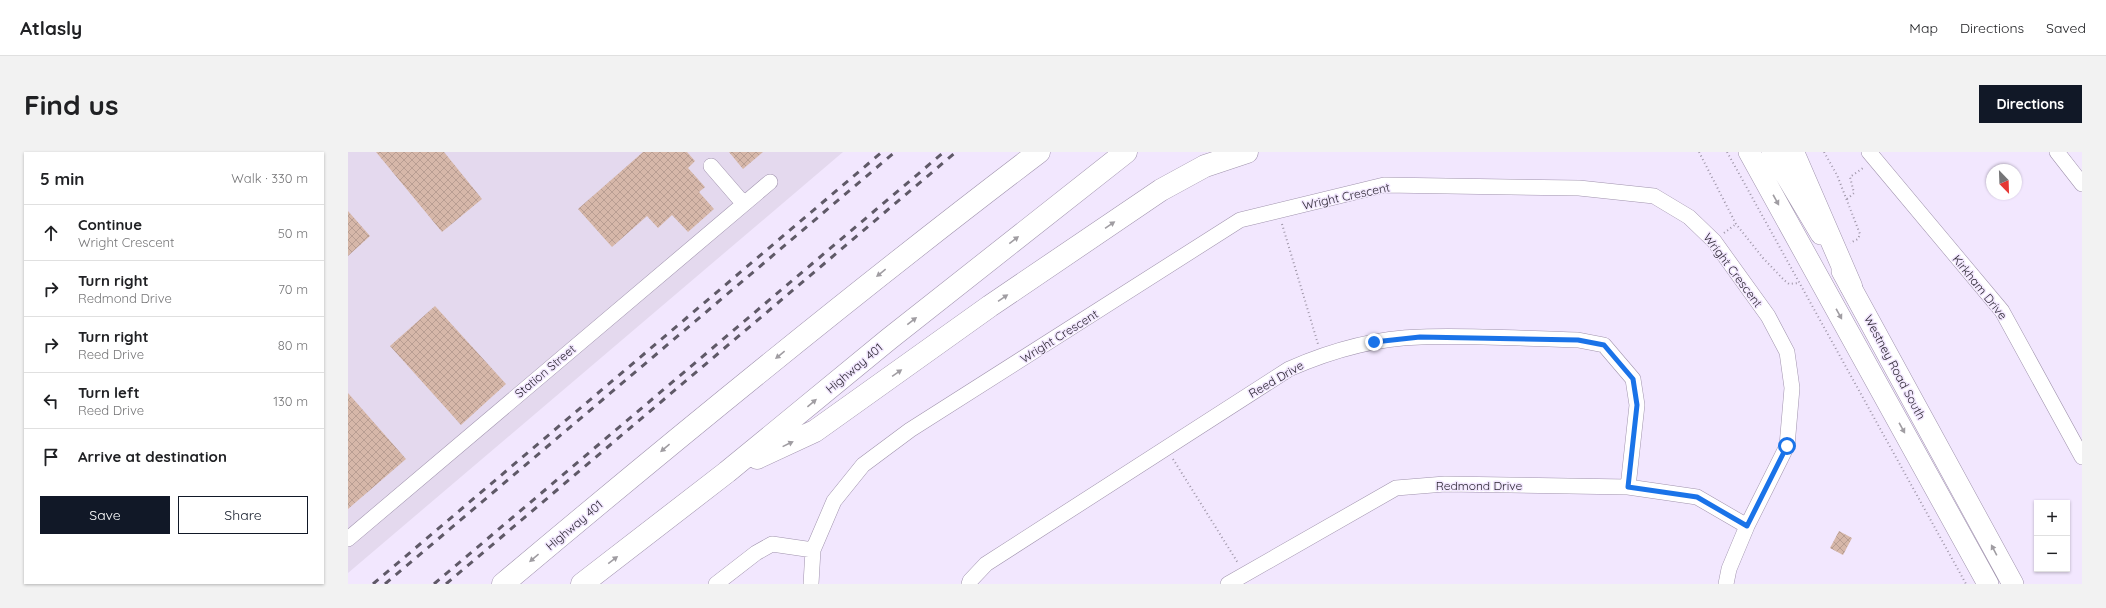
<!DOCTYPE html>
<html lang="en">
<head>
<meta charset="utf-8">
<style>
	body { margin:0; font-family:Quicksand,sans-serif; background:#f2f2f2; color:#202124 }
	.controls { position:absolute; right:12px; bottom:12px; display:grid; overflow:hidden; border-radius:0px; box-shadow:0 1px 3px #0004 }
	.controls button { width:36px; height:36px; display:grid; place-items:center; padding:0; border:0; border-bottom:1px solid #e0e0e0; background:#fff; color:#202124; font:20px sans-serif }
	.compass { position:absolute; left:1638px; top:12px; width:36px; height:36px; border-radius:50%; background:#fff; box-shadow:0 1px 3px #0004; rotate:157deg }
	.stop { position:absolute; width:12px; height:12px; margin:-9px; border:3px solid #1a73e8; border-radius:50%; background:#fff }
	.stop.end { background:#1a73e8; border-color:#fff; box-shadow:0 1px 4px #0008 }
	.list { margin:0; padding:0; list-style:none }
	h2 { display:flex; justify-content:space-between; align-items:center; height:52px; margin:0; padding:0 16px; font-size:17px }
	h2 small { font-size:13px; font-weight:400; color:#757577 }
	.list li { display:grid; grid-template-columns:26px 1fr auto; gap:12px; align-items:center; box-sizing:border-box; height:56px; padding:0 16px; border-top:1px solid #e0e0e0 }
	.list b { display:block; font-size:15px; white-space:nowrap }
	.list p { margin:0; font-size:13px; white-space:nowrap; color:#757577 }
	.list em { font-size:13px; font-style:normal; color:#757577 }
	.actions { display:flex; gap:8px; padding:12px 16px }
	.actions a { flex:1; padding:9px 0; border:1px solid #111827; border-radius:0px; text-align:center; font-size:14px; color:#111827 }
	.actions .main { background:#111827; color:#fff }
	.icon { flex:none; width:22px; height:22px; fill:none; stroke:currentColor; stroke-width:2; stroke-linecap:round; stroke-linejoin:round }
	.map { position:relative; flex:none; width:1734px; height:432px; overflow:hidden; border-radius:0px }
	header { display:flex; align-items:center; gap:24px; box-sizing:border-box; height:56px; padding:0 20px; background:#fff; border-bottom:1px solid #e0e0e0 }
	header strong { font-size:19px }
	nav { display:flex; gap:22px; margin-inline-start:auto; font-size:14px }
	.intro { display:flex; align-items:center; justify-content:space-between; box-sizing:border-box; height:96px; padding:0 24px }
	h1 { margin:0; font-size:28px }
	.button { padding:10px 18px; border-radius:0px; background:#111827; color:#fff; font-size:14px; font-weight:700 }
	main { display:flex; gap:24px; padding:0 24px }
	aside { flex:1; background:#fff; border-radius:0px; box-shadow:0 1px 3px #0004 }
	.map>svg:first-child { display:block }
	.industrial { fill:#e4d9ee }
	.building { fill:url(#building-cross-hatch) }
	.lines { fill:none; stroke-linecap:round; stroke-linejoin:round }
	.minor-casing { stroke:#a093ad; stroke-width:16 }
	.secondary-casing { stroke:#a093ad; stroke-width:22 }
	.motorway-casing { stroke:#a093ad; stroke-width:23 }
	.path { stroke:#9f96a8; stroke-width:2; stroke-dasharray:1 3; stroke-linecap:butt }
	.minor { stroke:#fff; stroke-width:15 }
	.secondary { stroke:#fff; stroke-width:21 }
	.motorway { stroke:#fff; stroke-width:22 }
	.rail { stroke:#5f5967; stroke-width:3; stroke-dasharray:7 7; stroke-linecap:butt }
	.oneway { fill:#a09da2 }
	.route { stroke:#1a73e8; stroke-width:5 }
	.labels { text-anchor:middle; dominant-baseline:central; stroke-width:3; stroke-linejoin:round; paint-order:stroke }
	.street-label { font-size:12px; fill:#2b2631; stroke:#f2e7fe }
</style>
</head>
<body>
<header>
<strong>Atlasly</strong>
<nav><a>Map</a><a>Directions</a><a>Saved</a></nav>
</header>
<div class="intro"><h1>Find us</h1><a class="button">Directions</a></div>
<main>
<aside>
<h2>5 min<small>Walk · 330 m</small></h2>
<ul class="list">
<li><svg class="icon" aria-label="ahead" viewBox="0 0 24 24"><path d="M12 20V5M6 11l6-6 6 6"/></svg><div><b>Continue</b><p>Wright Crescent</p></div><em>50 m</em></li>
<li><svg class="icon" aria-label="right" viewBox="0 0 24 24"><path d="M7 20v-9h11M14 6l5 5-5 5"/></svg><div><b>Turn right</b><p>Redmond Drive</p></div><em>70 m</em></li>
<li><svg class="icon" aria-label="right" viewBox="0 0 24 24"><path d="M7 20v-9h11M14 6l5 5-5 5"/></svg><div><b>Turn right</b><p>Reed Drive</p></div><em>80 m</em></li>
<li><svg class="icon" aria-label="left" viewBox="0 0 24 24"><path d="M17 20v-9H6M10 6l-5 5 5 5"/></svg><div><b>Turn left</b><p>Reed Drive</p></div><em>130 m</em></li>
<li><svg class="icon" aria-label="arrive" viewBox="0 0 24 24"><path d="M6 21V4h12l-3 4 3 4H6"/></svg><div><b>Arrive at destination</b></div></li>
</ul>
<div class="actions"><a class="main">Save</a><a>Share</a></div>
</aside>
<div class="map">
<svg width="1734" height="432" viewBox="0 0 1734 432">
	<defs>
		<pattern id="building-cross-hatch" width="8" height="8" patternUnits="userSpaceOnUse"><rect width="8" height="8" fill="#d6b7a9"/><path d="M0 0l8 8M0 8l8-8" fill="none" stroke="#b89d92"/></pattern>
	</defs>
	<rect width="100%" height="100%" fill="#f2e7fe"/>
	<path class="industrial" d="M0 0H495L0 421Z"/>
	<path class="building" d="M28 0H96L134 47 94 80Z
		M295 0H339L347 9 340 16 357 35 351 40 366 57 340 80 324 63 310 76 299 64 264 95 230 57Z
		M381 0H415L395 17Z
		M0 59 22 84 0 104Z
		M87 154 158 232 113 273 42 194Z
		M0 241 58 307 0 357Z
		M1491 379 1504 386 1495 403 1482 396Z"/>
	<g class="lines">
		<defs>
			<path id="minor" d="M1521 0 1654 159 1734 305
				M1709 0 1734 32
				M363 14 395 51
				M0 387 422 30
				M368 432 408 401 424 392 465 398
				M463 432 465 398 486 349 515 313 562 278 892 68 1036 33 1231 36 1306 44 1341 65 1366 89 1420 164 1439 200 1444 236 1439 294 1399 374 1381 417 1378 432
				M621 432 622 429 638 412 941 217C982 199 1027 186 1073 185 1125 183 1178 187 1230 188L1256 193 1285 227 1289 253 1280 335
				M880 432 1048 336 1097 332 1280 335 1349 345 1399 374"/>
			<path id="secondary" d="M1401 0 1640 432
				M1424 0 1473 82
				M1494 119 1665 432"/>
			<path id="motorway" d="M1445 0 1503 134
				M409 306 467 279 642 154 813 38 857 14 899 0
				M155 432C331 284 508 139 691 0
				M234 432 379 320 541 187 778 0"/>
		</defs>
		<use href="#minor" class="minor-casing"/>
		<use href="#secondary" class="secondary-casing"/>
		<use href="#motorway" class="motorway-casing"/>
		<path class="path" d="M1351 0 1388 72 1415 106 1436 128 1441 132 1450 131
			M1379 0 1618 432
			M1476 0 1489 23 1512 82 1510 87 1502 91
			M1499 47 1506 41 1502 25 1515 16
			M934 72 970 192
			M1376 81 1388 72
			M825 307 890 411"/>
		<use href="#minor" class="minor"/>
		<use href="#secondary" class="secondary"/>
		<use href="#motorway" class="motorway"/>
		<path class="rail" d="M25 432 534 0
			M37 432 547 0
			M86 432 596 0
			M98 432 608 0"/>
	</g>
	<defs><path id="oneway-solid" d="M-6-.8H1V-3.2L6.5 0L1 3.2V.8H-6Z"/></defs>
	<g class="oneway">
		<use href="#oneway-solid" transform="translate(1428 48) rotate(61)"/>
		<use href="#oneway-solid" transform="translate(762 73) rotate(-34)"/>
		<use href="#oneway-solid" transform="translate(666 88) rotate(-38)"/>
		<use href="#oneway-solid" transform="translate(533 121) rotate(141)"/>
		<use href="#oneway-solid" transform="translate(655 146) rotate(-34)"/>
		<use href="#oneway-solid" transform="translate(1491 162) rotate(61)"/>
		<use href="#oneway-solid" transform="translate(564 169) rotate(-38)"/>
		<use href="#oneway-solid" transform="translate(432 203) rotate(141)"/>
		<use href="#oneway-solid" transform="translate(549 221) rotate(-35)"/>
		<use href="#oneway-solid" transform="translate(464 251) rotate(-40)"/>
		<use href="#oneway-solid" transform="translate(1554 276) rotate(61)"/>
		<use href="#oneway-solid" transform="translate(440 292) rotate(-26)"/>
		<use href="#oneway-solid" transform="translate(317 296) rotate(140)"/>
		<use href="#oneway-solid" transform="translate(1646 398) rotate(-118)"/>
		<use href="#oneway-solid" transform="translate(186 406) rotate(140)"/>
		<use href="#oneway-solid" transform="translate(265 408) rotate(-37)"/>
	</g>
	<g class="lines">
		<path class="route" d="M1026 190 1072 185 1230 188 1256 193 1285 227 1289 253 1280 335 1349 345 1399 374 1439 294"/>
	</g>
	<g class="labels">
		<g class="street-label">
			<text transform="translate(998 44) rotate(-12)">Wright Crescent</text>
			<text transform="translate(1385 118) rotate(53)">Wright Crescent</text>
			<text transform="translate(1632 135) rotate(51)">Kirkham Drive</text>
			<text transform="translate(711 184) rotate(-32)">Wright Crescent</text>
			<text transform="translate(1547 215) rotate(62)">Westney Road South</text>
			<text transform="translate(506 216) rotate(-40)">Highway 401</text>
			<text transform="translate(197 219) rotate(-40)">Station Street</text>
			<text transform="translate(928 227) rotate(-30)">Reed Drive</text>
			<text x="1131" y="333">Redmond Drive</text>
			<text transform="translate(226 373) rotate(-40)">Highway 401</text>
		</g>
	</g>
</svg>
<div class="controls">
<button>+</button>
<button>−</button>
</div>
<svg class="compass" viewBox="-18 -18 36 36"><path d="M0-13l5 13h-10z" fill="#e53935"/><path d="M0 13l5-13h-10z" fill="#757577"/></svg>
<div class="stop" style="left:1439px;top:294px"></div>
<div class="stop end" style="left:1026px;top:190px"></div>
</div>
</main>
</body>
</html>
